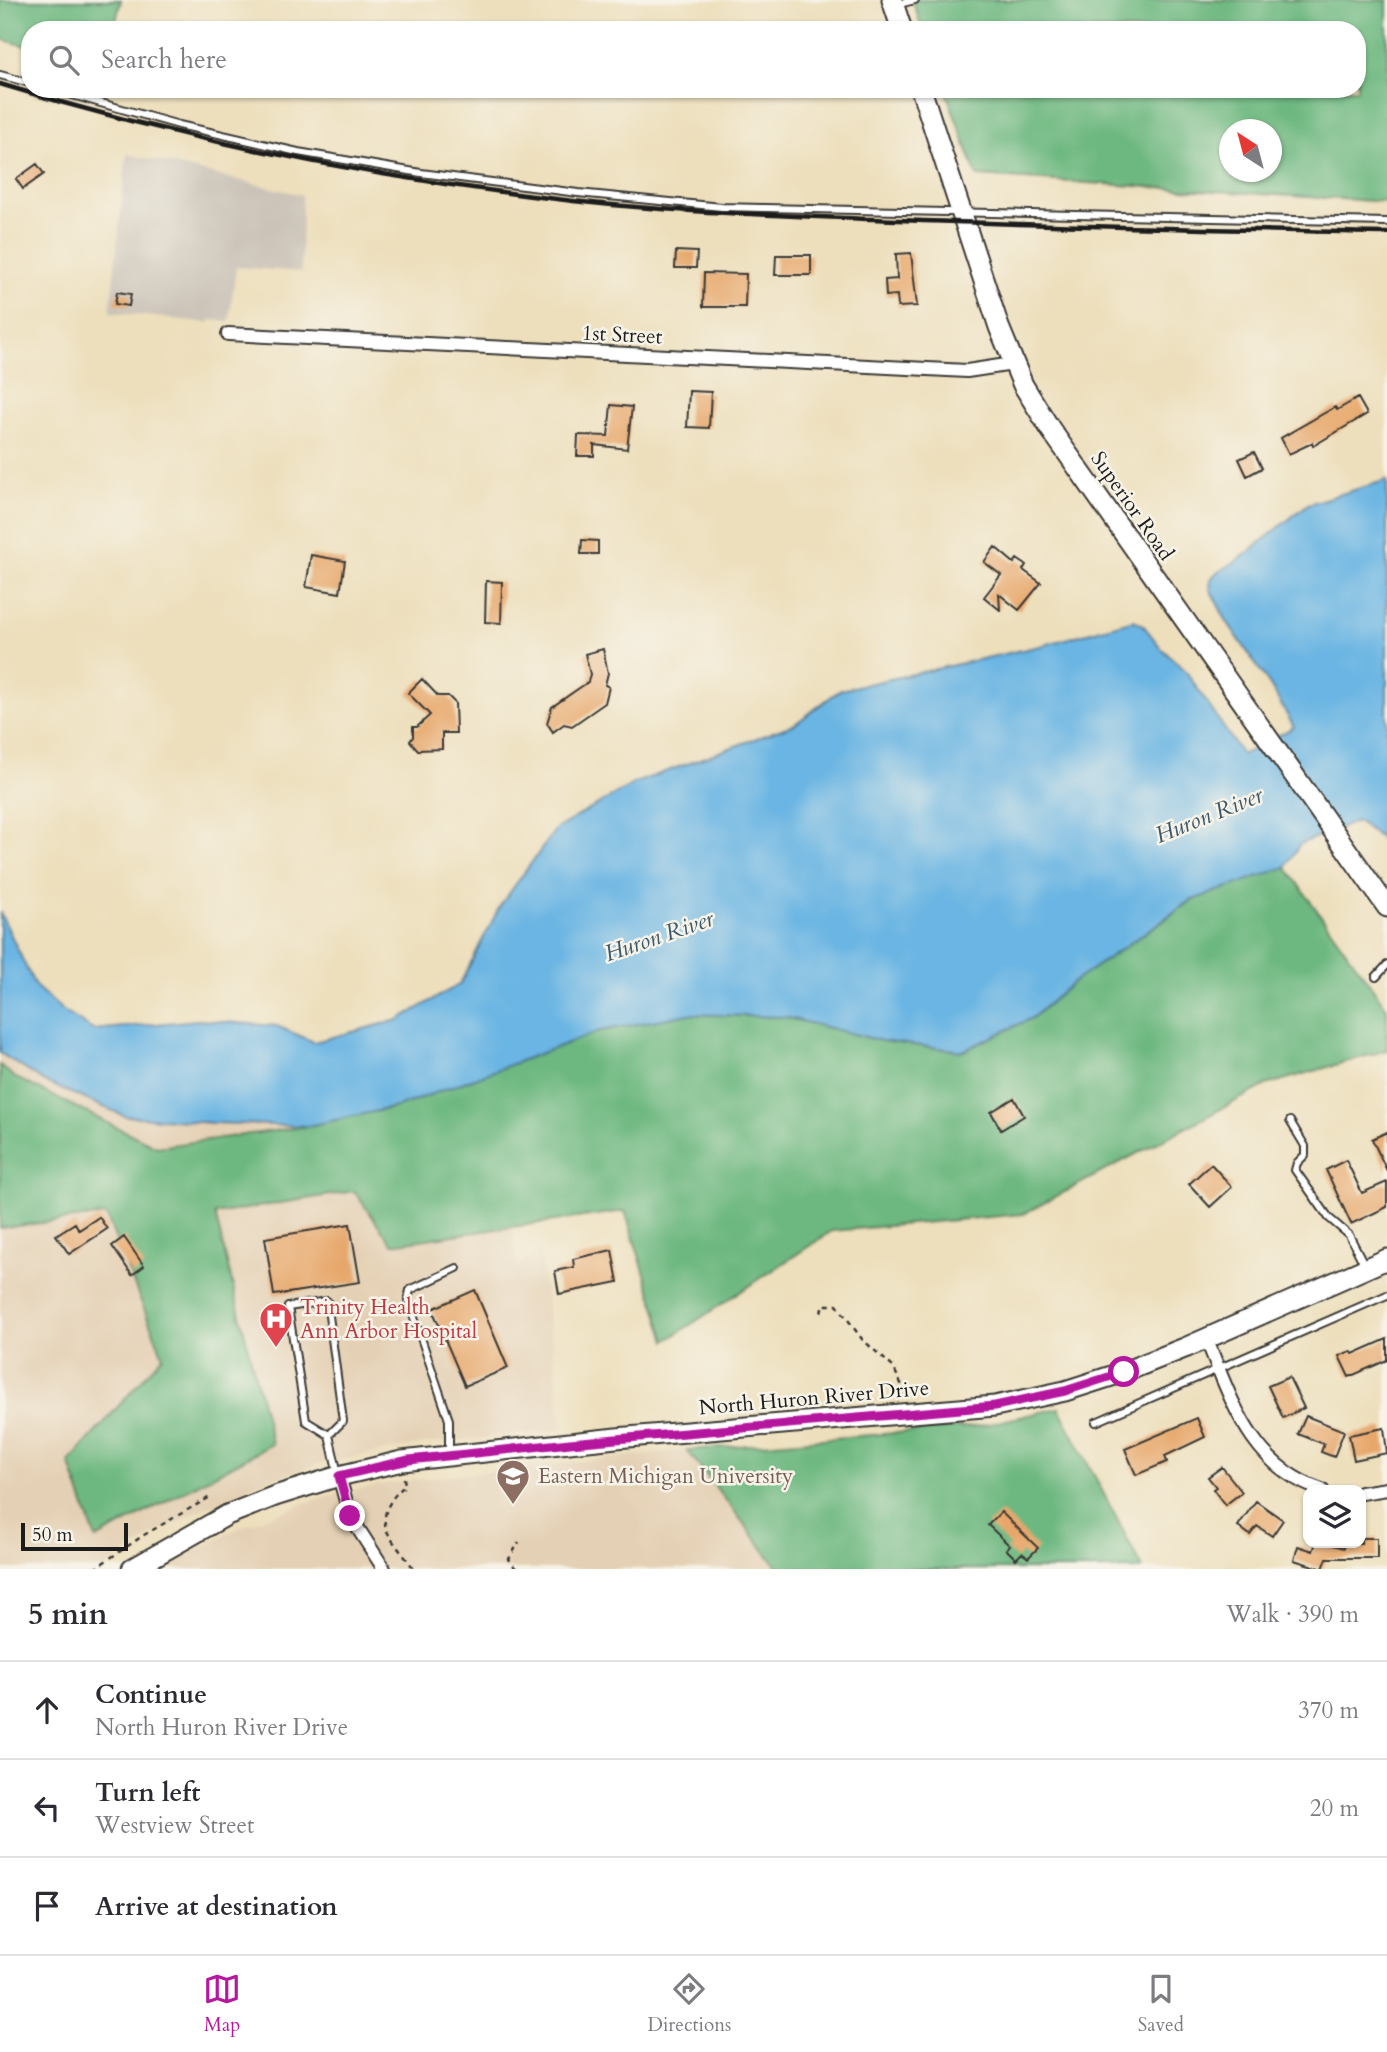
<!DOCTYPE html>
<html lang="en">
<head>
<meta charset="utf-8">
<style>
	body { margin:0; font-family:Cardo,serif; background:#f7f7f7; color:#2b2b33 }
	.controls { position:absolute; right:21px; bottom:21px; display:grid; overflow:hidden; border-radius:14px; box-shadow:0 2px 5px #0004 }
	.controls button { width:63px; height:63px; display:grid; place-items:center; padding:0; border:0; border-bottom:2px solid #e1e1e2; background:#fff; color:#2b2b33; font:35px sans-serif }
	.compass { position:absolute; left:1219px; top:119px; width:63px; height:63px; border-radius:50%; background:#fff; box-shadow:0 2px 5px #0004; rotate:324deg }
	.scale { position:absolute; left:21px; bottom:18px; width:107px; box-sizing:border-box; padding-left:7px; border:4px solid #1c1c1c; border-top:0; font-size:19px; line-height:24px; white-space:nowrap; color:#1c1c1c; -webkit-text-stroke:5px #f7f3e8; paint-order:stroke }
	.stop { position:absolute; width:21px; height:21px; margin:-16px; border:5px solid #b5179e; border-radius:50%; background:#fff }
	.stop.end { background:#b5179e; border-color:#fff; box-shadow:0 2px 7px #0008 }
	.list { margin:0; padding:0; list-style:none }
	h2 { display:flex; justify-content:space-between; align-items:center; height:91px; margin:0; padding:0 28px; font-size:30px }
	h2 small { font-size:23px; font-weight:400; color:#7c7c81 }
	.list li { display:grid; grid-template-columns:46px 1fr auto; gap:21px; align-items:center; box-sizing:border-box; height:98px; padding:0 28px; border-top:2px solid #e1e1e2 }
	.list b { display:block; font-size:26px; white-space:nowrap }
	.list p { margin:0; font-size:23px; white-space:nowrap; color:#7c7c81 }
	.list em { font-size:23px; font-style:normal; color:#7c7c81 }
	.icon { flex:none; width:38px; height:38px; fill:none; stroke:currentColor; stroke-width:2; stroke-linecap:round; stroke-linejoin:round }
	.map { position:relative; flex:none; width:1387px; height:1569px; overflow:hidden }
	.search { position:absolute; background:#fff; box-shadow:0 2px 5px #0004; left:21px; right:21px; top:21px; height:77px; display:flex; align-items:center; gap:18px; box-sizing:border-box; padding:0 24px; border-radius:28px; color:#7c7c81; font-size:26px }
	.sheet { height:385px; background:#fff }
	nav { display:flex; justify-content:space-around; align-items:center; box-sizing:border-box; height:98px; border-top:2px solid #e1e1e2; background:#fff; font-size:19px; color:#7c7c81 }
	nav a { display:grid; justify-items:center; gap:4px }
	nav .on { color:#b5179e }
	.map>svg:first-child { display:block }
	.built { fill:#e4d0b4 }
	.industrial { fill:#cbc3b8 }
	.forest { fill:#6db880; stroke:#446a4e; stroke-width:2; fill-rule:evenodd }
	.water { fill:#6ab5e3; stroke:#436880; stroke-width:2 }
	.building { fill:#e7a76b }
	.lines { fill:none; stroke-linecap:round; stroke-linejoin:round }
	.service-casing { stroke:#3b3934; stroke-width:10 }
	.minor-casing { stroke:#3b3934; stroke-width:16 }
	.secondary-casing { stroke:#3b3934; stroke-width:23 }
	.path { stroke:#3b3934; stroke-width:2.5; stroke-dasharray:5 5; stroke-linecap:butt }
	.service { stroke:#fff; stroke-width:6 }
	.minor { stroke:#fff; stroke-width:12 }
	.secondary { stroke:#fff; stroke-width:19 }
	.rail { stroke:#1c1c1c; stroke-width:4.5 }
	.route { stroke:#b5179e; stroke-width:9 }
	.labels { text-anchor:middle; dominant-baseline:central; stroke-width:5; stroke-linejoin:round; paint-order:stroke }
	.street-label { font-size:21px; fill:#1c1c1c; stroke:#f7f3e8 }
	.health-label { font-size:21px; fill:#be3a42; stroke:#f7f3e8; text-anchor:start }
	.education-label { font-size:21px; fill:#785e54; stroke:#f7f3e8; text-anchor:start }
	.water-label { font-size:23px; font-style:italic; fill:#3b596c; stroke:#f7f3e8 }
</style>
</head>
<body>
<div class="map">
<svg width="1387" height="1569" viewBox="0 0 1387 1569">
	<rect width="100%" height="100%" fill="#f7f3e8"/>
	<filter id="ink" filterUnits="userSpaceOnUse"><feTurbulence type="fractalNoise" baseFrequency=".0143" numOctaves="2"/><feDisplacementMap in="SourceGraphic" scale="14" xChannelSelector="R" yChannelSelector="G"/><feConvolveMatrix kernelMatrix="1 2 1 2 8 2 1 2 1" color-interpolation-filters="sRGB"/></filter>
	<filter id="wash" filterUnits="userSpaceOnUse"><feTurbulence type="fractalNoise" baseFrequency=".00686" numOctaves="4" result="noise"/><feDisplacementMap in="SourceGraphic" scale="28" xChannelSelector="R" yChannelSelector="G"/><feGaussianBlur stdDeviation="1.57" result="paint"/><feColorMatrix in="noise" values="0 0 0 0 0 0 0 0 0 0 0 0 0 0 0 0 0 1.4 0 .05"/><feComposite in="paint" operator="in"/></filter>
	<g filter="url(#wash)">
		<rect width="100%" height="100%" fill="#eddfbc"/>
		<path class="built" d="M0 1053 11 1062 125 1116 213 1123 308 1126 400 1106 496 1070 517 1267 540 1250 563 1430 423 1444 324 1463 260 1483 194 1513 153 1535 103 1569H0Z
			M687 1450 779 1569H159L239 1528 316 1499 379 1485 436 1477Z"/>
		<path class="industrial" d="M127 154 302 195 301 272 236 267 229 322 210 320 209 323 110 312Z"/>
		<path class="forest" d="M0 0H121L114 30H30V47L0 39Z
			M912 0H1387V202L977 176 945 89H1357V30H923ZM1230 130H1272V172H1230Z
			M1286 867 1387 1008V1050L1266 1085 1023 1214 832 1231 666 1341 625 1211 392 1244 354 1191 215 1214 272 1444 96 1539 69 1462 163 1356 106 1215 0 1228V1065L14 1077 157 1147 308 1126 400 1106 600 1031 689 1014 785 1017 882 1041 963 1051 1032 1018 1074 982 1191 901 1247 877Z
			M1059 1408 1143 1569H779L687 1450 980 1426Z"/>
		<path class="water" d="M1387 480V843L1357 821 1300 844 1286 867 1190 901 1074 982 1032 1018 963 1051 882 1041 785 1017 689 1014 600 1031 400 1106 308 1126 213 1123 125 1116 45 1082 0 1053V912L35 986 62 1010 93 1030 198 1020 277 1026 314 1042 398 1020 460 984 500 906 556 829 635 783 795 724 840 690 1040 646 1134 620 1143 625 1162 649 1185 670 1242 755 1294 727 1271 687 1226 620 1211 591 1210 580 1215 574 1241 558 1308 504Z"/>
		<g id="blocks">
			<path class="building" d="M37 164 44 174 23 189 16 179Z
				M676 251 697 252 696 268H675Z
				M911 253 917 306 898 307 897 295 886 296 885 280 897 279 896 254Z
				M776 255H811V275H775Z
				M704 273 746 274 745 307H703Z
				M117 292 131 294 129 306 115 304Z
				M689 391 711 392 709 428 687 427Z
				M1358 398 1367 414 1313 446 1312 443 1289 454 1281 438 1335 407 1337 410Z
				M611 405 632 407 627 449 594 445V456H577L578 435 608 436Z
				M1254 452 1262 468 1247 476 1239 459Z
				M582 540 598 541V554H581Z
				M995 547 1014 563 1017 559 1026 565 1023 570 1041 583 1019 610 999 594 1000 610 984 597 1001 575 984 562Z
				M311 555 345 561 340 593 306 587Z
				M486 581 502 582 501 623 485 622Z
				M603 649 608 673 605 685 609 687 605 703 572 726 564 724 553 732 547 723 552 707 588 682 590 674 585 654Z
				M422 679 438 696H448L455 703 456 733H442V749L418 750 410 741 413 737V727H417L430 715 408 693Z
				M1014 1098 1024 1116 1001 1130 991 1112Z
				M1387 1132V1171L1372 1139Z
				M1346 1160 1362 1193 1387 1182V1207L1351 1224 1326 1170Z
				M1211 1164 1232 1187 1210 1207 1189 1184Z
				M99 1217 107 1229 69 1254 56 1235 75 1223 79 1230Z
				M350 1224 360 1282 274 1295 265 1238Z
				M124 1237 144 1266 132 1275 112 1246Z
				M612 1250 618 1282 559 1294 555 1271 574 1267 573 1259Z
				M475 1290 508 1368 465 1386 432 1309Z
				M1387 1339V1360L1349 1377 1339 1356 1351 1351 1353 1354Z
				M1289 1377 1304 1408 1283 1418 1268 1386Z
				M1306 1416 1344 1431 1334 1457 1321 1452 1324 1444 1298 1434Z
				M1197 1418 1205 1437 1165 1456 1167 1462 1136 1475 1125 1449Z
				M1384 1428 1387 1453 1354 1460 1349 1435Z
				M1222 1467 1242 1492 1225 1505 1213 1489 1216 1487 1208 1477Z
				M1256 1501 1283 1520 1272 1536 1257 1526 1250 1535 1238 1526Z
				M1001 1512 1038 1548 1028 1558 1022 1553 1016 1559 1006 1549 1010 1546 988 1525Z
				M1361 1538H1377V1558H1327L1323 1569 1294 1560 1298 1546 1313 1551 1316 1543H1326L1344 1548V1543H1361Z"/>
		</g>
	</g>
	<g filter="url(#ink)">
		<use href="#blocks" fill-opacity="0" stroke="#3b3934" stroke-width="2"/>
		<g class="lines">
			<defs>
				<path id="service" d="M895 5 915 0
					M0 75 30 83
					M51 89 179 125 298 152 421 173 578 193 722 207 1387 222
					M1376 977 1387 965
					M1290 1121 1305 1146V1155L1297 1163 1295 1170 1329 1218 1349 1235 1365 1266
					M1096 1422 1387 1295
					M329 1435 343 1421 327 1301 288 1307 306 1421 329 1435 338 1474
					M449 1454V1420L408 1300 410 1290 457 1268"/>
				<path id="minor" d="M228 334 967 371 1013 364
					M1206 1338C1232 1401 1251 1467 1322 1490
					M339 1476 350 1516 384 1569
					M1361 1493 1387 1489"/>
				<path id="secondary" d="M892 0 902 30
					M921 89 999 327 1023 385 1051 430 1387 907
					M132 1569 227 1515 275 1496 339 1476 402 1461 616 1438 995 1406 1065 1391 1124 1372 1187 1347 1387 1259"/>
			</defs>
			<use href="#service" class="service-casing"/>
			<use href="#minor" class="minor-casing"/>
			<use href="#secondary" class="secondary-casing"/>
			<path class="path" d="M821 1312 823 1305H837L862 1339 893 1367 907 1396
				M404 1478 405 1486C393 1494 379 1515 387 1531 393 1544 406 1557 414 1569
				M94 1569 144 1535 210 1497
				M516 1569 509 1559 519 1542"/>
			<use href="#service" class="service"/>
			<use href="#minor" class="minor"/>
			<use href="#secondary" class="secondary"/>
			<path class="rail" d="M0 84C181 140 369 177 557 199 662 212 768 215 873 219 1045 226 1216 229 1387 233"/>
		</g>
	</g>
	<g class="lines" filter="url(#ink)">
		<path class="route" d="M350 1516 339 1476 409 1460 570 1443 995 1406 1065 1391 1124 1372"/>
	</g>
	<defs>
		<symbol id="hospital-pin" viewBox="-11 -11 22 30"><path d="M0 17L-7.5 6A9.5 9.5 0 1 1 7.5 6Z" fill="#e0444e" stroke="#f7f3e8"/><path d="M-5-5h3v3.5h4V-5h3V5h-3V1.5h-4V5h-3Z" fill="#fff"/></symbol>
		<symbol id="university-pin" viewBox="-11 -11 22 30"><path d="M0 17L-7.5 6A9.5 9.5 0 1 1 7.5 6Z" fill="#8d6e63" stroke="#f7f3e8"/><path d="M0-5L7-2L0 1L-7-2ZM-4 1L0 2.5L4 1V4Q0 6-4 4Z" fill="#fff"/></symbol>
	</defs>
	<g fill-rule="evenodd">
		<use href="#hospital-pin" x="257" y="1300" width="38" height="52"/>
		<use href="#university-pin" x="494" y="1457" width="38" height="52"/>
	</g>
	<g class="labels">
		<g class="street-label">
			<text transform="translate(622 335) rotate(3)">1st Street</text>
			<text transform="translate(1132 506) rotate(55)">Superior Road</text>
			<text transform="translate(814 1398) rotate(-5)">North Huron River Drive</text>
		</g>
		<g class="health-label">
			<text x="300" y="1307">Trinity Health<tspan x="300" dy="24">Ann Arbor Hospital</tspan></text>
		</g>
		<g class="education-label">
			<text x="538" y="1476">Eastern Michigan University</text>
		</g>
		<g class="water-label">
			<text transform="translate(1209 815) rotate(-22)">Huron River</text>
			<text transform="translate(659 936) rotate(-19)">Huron River</text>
		</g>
	</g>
</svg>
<div class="controls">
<button><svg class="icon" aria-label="layers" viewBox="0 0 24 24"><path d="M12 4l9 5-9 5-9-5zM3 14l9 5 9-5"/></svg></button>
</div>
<svg class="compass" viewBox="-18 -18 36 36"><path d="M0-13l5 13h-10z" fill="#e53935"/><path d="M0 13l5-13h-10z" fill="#7c7c81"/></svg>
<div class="scale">50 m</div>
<div class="stop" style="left:1124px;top:1372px"></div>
<div class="stop end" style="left:350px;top:1516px"></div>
<div class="search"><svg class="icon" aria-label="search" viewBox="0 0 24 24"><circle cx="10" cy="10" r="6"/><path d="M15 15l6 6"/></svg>Search here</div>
</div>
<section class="sheet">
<h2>5 min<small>Walk · 390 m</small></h2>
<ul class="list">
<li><svg class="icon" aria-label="ahead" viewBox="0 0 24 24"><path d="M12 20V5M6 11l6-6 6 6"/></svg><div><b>Continue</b><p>North Huron River Drive</p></div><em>370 m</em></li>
<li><svg class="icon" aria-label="left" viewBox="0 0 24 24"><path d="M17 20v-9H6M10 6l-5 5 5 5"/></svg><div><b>Turn left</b><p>Westview Street</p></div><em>20 m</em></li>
<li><svg class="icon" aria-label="arrive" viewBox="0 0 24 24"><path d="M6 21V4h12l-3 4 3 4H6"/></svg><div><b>Arrive at destination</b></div></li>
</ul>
</section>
<nav>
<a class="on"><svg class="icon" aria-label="map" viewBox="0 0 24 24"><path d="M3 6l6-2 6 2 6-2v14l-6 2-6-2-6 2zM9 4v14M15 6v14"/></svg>Map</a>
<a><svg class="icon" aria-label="directions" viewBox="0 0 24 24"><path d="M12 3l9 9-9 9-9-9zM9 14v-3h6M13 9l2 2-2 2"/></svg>Directions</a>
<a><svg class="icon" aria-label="saved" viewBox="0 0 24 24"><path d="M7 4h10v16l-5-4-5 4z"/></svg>Saved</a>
</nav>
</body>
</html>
